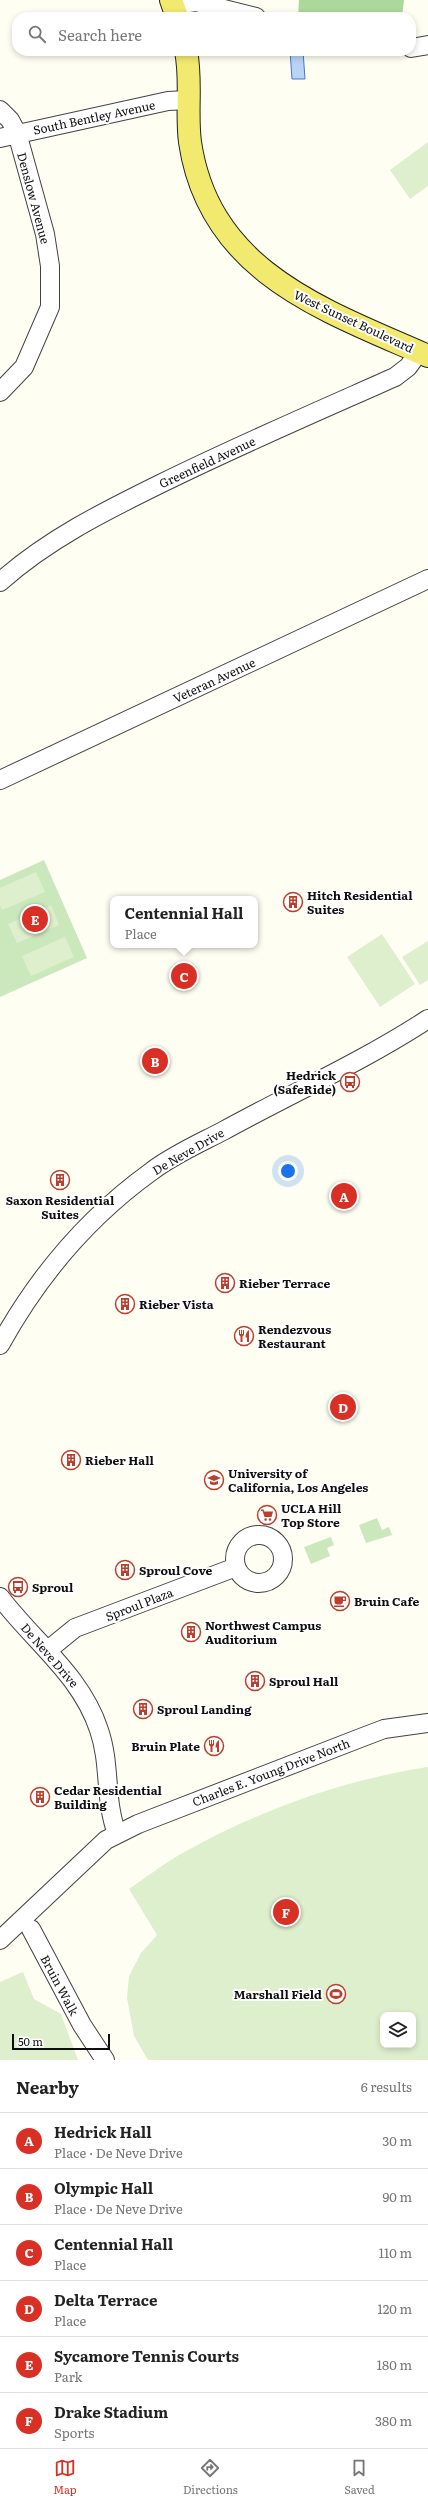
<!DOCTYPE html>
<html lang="en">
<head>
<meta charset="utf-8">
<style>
	body { margin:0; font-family:Literata,serif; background:#f6f6f6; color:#222 }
	.controls { position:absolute; right:12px; bottom:12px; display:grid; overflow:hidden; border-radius:8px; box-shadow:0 2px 6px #0003 }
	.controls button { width:36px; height:36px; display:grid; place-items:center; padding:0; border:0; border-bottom:1px solid #e0e0e0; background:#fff; color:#222; font:20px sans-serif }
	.scale { position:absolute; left:12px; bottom:10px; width:98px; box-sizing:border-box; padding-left:4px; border:2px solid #0f0f0f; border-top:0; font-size:11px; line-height:14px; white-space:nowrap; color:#0f0f0f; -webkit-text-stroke:3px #fff; paint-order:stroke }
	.you { position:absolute; left:288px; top:1171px; width:14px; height:14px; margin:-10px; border:3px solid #fff; border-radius:50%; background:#1a73e8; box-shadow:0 0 0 6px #1a73e833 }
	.badge { display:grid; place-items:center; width:26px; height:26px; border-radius:50%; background:#d93025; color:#fff; font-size:13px; font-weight:700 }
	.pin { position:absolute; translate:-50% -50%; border:2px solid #fff; box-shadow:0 1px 4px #0006 }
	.popup { position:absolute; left:110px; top:896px; width:148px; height:52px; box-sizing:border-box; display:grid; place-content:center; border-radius:8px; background:#fff; filter:drop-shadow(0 1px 3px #0005); font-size:13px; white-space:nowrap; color:#767676 }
	.popup b { font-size:15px; color:#222 }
	.popup::after { content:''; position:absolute; left:50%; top:100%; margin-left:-8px; border:8px solid transparent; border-top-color:#fff }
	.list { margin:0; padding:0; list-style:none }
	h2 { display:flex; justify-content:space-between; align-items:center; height:52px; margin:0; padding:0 16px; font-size:17px }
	h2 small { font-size:13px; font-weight:400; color:#767676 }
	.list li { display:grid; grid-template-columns:26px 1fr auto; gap:12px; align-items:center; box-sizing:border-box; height:56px; padding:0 16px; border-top:1px solid #e0e0e0 }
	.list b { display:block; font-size:15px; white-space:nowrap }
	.list p { margin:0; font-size:13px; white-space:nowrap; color:#767676 }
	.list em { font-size:13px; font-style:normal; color:#767676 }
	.icon { flex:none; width:22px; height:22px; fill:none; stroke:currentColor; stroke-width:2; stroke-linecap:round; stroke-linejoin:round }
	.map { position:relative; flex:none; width:428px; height:2060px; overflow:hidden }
	.search { position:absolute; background:#fff; box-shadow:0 2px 6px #0003; left:12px; right:12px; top:12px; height:44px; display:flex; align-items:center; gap:10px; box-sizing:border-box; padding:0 14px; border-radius:16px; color:#767676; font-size:15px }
	.sheet { height:388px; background:#fff }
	nav { display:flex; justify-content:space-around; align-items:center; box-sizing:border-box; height:56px; border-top:1px solid #e0e0e0; background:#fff; font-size:11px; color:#767676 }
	nav a { display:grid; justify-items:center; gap:2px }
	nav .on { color:#d93025 }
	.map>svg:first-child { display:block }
	.green { fill:#cbe8bc }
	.forest { fill:#acd89c }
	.pitch { fill:#deefcd; fill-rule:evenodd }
	.water { fill:#b8d3f4; stroke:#427ac8 }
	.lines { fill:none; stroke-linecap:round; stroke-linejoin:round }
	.minor-casing { stroke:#424242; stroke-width:20 }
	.major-casing { stroke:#202020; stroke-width:24 }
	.minor { stroke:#fff; stroke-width:18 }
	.major { stroke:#f2ea6e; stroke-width:22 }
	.labels { text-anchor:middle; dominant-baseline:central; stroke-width:4; stroke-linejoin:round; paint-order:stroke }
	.street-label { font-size:12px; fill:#0f0f0f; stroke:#fff }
	.poi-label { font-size:12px; font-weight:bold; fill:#0f0f0f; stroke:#fff; text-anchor:start }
</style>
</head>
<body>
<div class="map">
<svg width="428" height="2060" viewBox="0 0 428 2060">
	<rect width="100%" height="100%" fill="#fefef2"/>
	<path class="green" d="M44 860 87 958 0 997V880Z
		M377 1518 382 1530 389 1527 392 1535 366 1543 359 1525Z
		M331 1537 334 1545 327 1548 330 1556 311 1564 304 1547Z"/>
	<path class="forest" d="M299 0H404L402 17H298Z"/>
	<path class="pitch" d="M428 142V186L410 199 390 170Z
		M36 872 45 892 2 910 0 905V888Z
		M51 905 59 925 17 943 8 924Z
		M382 934 415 984 380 1007 347 957Z
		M65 937 74 957 31 976 22 956Z
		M428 941V980L420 985 402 957Z
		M428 1767V2060H148L134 2036 127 1998 129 1976 141 1953 157 1935 129 1889C145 1878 162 1865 179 1855 255 1812 341 1780 428 1767ZM383 2015H413V2045H383Z
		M23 1972 34 1999 61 2014 78 2060H0V1982Z"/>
	<path class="water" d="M290 51H303L305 79H292Z"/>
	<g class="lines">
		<defs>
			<path id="minor" d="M174 5 196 2 256 17
				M411 48 428 45
				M0 110 10 120 17 133 45 234 50 266V307L24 367 0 392
				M0 138 168 101 188 100
				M0 582C47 540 103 512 160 484 237 446 316 412 395 377L408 367 419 352
				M0 780 428 579
				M0 1345C38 1276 88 1217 152 1171 173 1155 200 1143 223 1131 292 1093 362 1062 428 1019
				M235 1559a24 24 0 1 1 48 0a24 24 0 1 1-48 0Z
				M0 1597C34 1642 81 1675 99 1730 111 1765 104 1799 117 1834
				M48 1650 75 1628 236 1567
				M31 1929 82 2025 105 2060
				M0 1940 106 1840 138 1824 363 1737 384 1729 428 1723"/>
			<path id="major" d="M171 0 177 17
				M186 51C192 81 186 112 190 142 209 272 324 310 428 356"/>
		</defs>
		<use href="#minor" class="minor-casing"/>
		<use href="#major" class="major-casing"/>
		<use href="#minor" class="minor"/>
		<use href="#major" class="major"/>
	</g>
	<defs>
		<symbol id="building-ring" viewBox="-11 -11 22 22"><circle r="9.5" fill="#fff" stroke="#ba3f2c" stroke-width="1.5"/><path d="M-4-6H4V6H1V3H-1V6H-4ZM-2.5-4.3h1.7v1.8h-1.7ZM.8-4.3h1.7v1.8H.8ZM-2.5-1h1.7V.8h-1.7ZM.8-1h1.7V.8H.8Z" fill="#ba3f2c"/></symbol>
		<symbol id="bus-ring" viewBox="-11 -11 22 22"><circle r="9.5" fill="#fff" stroke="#ba3f2c" stroke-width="1.5"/><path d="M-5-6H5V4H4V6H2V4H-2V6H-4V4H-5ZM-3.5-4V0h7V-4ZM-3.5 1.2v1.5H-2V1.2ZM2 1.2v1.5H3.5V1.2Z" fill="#ba3f2c"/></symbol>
		<symbol id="restaurant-ring" viewBox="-11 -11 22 22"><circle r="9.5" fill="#fff" stroke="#ba3f2c" stroke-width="1.5"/><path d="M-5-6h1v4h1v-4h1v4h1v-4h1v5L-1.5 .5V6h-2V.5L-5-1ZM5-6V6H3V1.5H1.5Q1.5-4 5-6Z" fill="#ba3f2c"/></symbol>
		<symbol id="university-ring" viewBox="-11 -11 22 22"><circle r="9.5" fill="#fff" stroke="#ba3f2c" stroke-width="1.5"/><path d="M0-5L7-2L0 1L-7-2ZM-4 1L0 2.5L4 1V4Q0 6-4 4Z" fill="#ba3f2c"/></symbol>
		<symbol id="supermarket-ring" viewBox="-11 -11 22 22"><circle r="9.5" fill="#fff" stroke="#ba3f2c" stroke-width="1.5"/><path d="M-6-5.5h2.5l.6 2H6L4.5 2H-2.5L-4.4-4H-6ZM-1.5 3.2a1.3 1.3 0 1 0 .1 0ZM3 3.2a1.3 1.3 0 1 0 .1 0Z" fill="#ba3f2c"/></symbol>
		<symbol id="cafe-ring" viewBox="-11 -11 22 22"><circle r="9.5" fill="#fff" stroke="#ba3f2c" stroke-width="1.5"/><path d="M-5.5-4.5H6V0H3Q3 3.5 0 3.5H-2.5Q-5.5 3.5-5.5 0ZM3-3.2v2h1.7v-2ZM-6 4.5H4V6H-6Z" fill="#ba3f2c"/></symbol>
		<symbol id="stadium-ring" viewBox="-11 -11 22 22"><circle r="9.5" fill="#fff" stroke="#ba3f2c" stroke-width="1.5"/><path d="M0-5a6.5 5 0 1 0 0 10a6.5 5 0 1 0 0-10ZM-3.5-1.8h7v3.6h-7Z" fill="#ba3f2c"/></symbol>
	</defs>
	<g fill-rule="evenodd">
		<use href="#building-ring" x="282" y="891" width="22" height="22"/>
		<use href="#bus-ring" x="339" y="1071" width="22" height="22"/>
		<use href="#building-ring" x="49" y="1169" width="22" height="22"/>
		<use href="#building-ring" x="214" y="1272" width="22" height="22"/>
		<use href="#building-ring" x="114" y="1293" width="22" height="22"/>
		<use href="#restaurant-ring" x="233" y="1325" width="22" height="22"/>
		<use href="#building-ring" x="60" y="1449" width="22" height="22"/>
		<use href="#university-ring" x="203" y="1469" width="22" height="22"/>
		<use href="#supermarket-ring" x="256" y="1504" width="22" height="22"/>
		<use href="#building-ring" x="114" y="1559" width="22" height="22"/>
		<use href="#bus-ring" x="7" y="1576" width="22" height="22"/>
		<use href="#cafe-ring" x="329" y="1590" width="22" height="22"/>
		<use href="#building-ring" x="180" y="1621" width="22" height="22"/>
		<use href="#building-ring" x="244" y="1670" width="22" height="22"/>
		<use href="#building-ring" x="132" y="1698" width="22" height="22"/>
		<use href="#restaurant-ring" x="203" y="1735" width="22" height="22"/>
		<use href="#building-ring" x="29" y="1786" width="22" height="22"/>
		<use href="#stadium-ring" x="325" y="1983" width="22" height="22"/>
	</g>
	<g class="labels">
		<g class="street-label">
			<text transform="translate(94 117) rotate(-12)">South Bentley Avenue</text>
			<text transform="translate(34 198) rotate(75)">Denslow Avenue</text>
			<text transform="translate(354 321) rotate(25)">West Sunset Boulevard</text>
			<text transform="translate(207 462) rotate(-25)">Greenfield Avenue</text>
			<text transform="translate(214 680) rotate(-25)">Veteran Avenue</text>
			<text transform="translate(188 1151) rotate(-30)">De Neve Drive</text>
			<text transform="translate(139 1604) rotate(-21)">Sproul Plaza</text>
			<text transform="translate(50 1655) rotate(49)">De Neve Drive</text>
			<text transform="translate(271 1772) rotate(-21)">Charles E. Young Drive North</text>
			<text transform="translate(60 1985) rotate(62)">Bruin Walk</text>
		</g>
		<g class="poi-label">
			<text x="307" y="895">Hitch Residential<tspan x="307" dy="14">Suites</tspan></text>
			<text x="336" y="1075" text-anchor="end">Hedrick<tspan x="336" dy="14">(SafeRide)</tspan></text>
			<text x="60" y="1200" text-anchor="middle">Saxon Residential<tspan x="60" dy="14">Suites</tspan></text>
			<text x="239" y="1283">Rieber Terrace</text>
			<text x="139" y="1304">Rieber Vista</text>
			<text x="258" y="1329">Rendezvous<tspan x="258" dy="14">Restaurant</tspan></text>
			<text x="85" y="1460">Rieber Hall</text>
			<text x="228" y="1473">University of<tspan x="228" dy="14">California, Los Angeles</tspan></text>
			<text x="281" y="1508">UCLA Hill<tspan x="281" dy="14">Top Store</tspan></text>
			<text x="139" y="1570">Sproul Cove</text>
			<text x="32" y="1587">Sproul</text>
			<text x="354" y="1601">Bruin Cafe</text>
			<text x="205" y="1625">Northwest Campus<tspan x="205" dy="14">Auditorium</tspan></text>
			<text x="269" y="1681">Sproul Hall</text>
			<text x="157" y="1709">Sproul Landing</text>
			<text x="200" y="1746" text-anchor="end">Bruin Plate</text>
			<text x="54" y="1790">Cedar Residential<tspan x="54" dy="14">Building</tspan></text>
			<text x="322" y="1994" text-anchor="end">Marshall Field</text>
		</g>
	</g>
</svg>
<div class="controls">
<button><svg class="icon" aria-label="layers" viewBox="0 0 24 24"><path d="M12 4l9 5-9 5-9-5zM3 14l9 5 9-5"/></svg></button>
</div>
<div class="scale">50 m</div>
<div class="you"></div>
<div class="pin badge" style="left:344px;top:1196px">A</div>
<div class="pin badge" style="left:155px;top:1061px">B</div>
<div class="pin badge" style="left:184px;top:976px">C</div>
<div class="popup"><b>Centennial Hall</b>Place</div>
<div class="pin badge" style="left:343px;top:1407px">D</div>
<div class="pin badge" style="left:35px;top:919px">E</div>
<div class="pin badge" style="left:286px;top:1912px">F</div>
<div class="search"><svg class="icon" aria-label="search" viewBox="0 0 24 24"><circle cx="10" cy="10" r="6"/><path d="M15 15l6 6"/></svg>Search here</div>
</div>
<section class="sheet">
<h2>Nearby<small>6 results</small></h2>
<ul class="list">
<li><span class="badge">A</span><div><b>Hedrick Hall</b><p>Place · De Neve Drive</p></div><em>30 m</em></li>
<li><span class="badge">B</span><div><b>Olympic Hall</b><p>Place · De Neve Drive</p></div><em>90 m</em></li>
<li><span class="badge">C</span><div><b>Centennial Hall</b><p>Place</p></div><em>110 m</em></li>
<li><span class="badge">D</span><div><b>Delta Terrace</b><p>Place</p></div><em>120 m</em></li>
<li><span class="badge">E</span><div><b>Sycamore Tennis Courts</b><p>Park</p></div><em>180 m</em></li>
<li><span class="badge">F</span><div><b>Drake Stadium</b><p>Sports</p></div><em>380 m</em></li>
</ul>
</section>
<nav>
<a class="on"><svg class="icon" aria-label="map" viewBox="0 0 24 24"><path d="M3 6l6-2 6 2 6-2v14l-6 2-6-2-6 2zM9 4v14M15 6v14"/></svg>Map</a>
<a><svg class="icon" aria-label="directions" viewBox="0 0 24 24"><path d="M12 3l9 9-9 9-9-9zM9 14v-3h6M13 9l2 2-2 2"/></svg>Directions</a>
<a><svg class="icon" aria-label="saved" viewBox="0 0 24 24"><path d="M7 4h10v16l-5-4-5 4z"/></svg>Saved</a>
</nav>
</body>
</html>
